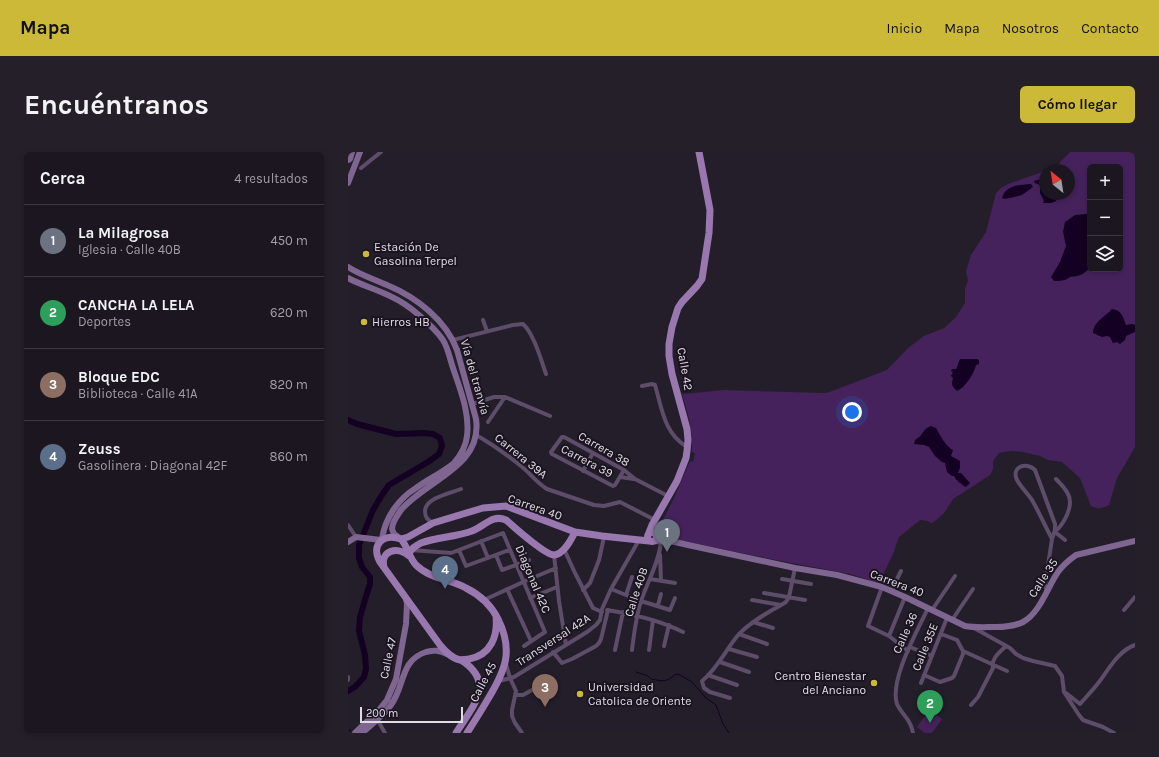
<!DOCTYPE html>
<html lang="es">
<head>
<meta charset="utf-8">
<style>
	body { margin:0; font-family:Karla,sans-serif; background:#241f29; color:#f1f3f6 }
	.controls { position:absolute; right:12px; top:12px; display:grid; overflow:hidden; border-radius:6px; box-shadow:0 2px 6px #0003 }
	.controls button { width:36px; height:36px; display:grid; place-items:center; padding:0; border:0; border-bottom:1px solid #39353e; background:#1b1620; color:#f1f3f6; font:20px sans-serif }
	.compass { position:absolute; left:691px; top:12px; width:36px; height:36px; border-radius:50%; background:#1b1620; box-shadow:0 2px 6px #0003; rotate:330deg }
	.scale { position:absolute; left:12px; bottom:10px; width:103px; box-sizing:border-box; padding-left:4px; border:2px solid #e1dce4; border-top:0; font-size:11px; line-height:14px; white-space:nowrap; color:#e1dce4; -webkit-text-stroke:3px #1b1420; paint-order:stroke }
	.you { position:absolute; left:504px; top:260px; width:14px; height:14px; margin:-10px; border:3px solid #fff; border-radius:50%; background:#1a73e8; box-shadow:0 0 0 6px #1a73e833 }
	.badge { display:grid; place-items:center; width:26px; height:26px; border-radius:50%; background:#cdb938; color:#fff; font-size:13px; font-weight:700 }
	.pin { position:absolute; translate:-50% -33px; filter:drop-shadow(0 1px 2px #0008) }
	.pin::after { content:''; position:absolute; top:21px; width:14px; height:12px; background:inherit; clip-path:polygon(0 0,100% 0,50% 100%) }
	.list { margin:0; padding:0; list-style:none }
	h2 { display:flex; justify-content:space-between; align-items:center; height:52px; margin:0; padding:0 16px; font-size:17px }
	h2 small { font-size:13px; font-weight:400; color:#a09fa5 }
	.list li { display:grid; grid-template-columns:26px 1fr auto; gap:12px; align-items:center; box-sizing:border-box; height:72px; padding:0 16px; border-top:1px solid #39353e }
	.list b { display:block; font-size:15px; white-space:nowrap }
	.list p { margin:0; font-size:13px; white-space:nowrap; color:#a09fa5 }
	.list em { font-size:13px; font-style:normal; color:#a09fa5 }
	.icon { flex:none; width:22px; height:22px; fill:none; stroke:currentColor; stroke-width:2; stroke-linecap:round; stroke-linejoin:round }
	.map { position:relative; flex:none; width:787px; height:581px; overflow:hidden; border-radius:6px }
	header { display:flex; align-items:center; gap:24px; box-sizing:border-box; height:56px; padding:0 20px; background:#cdb938; color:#111 }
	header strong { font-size:19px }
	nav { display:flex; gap:22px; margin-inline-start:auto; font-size:14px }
	.intro { display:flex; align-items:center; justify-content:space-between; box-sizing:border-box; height:96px; padding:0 24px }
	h1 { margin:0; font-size:28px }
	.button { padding:10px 18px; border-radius:6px; background:#cdb938; color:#111; font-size:14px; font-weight:700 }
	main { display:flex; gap:24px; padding:0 24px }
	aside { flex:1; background:#1b1620; border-radius:6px; box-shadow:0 2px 6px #0003 }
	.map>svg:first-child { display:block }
	.green { fill:#45225c; fill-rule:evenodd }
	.water { fill:#140022 }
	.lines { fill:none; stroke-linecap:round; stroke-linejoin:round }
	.stream { stroke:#140022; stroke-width:1 }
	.river { stroke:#140022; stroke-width:6 }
	.street { stroke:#5d4d68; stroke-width:4 }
	.secondary { stroke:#7e6691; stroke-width:6 }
	.primary { stroke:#9978b0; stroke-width:7 }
	.poi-dot { fill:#cdb938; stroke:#1b1420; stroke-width:1.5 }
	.labels { text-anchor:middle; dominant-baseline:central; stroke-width:4; stroke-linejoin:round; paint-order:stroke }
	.poi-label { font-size:12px; fill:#e1dce4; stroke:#1b1420; text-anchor:start }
	.street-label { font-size:12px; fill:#e1dce4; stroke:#1b1420 }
</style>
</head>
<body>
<header>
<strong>Mapa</strong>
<nav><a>Inicio</a><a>Mapa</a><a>Nosotros</a><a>Contacto</a></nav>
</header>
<div class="intro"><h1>Encuéntranos</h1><a class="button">Cómo llegar</a></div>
<main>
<aside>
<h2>Cerca<small>4 resultados</small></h2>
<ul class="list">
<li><span class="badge" style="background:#6b7280">1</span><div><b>La Milagrosa</b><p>Iglesia · Calle 40B</p></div><em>450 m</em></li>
<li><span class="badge" style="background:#2e9e5b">2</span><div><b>CANCHA LA LELA</b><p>Deportes</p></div><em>620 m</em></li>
<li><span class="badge" style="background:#8d6e63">3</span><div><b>Bloque EDC</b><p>Biblioteca · Calle 41A</p></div><em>820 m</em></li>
<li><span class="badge" style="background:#5c6f8a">4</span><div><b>Zeuss</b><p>Gasolinera · Diagonal 42F</p></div><em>860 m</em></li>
</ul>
</aside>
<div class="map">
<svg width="787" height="581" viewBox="0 0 787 581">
	<rect width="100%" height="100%" fill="#241e2a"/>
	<path class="green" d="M722 0H787V295L769 326 761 353C754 356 751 358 743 354L732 326 714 310 700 308 692 304 675 300 664 299 655 300 651 301 645 309V317L642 323 605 347 597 360 587 369 583 371 580 369 572 368 551 385 548 393 546 400 531 431 502 422 428 408 314 385 311 382 310 378 326 346 342 309 345 310 347 301 344 300C345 279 340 261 334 242L377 238 472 241H479L539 218 560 196 576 184 596 176 608 165 617 151V137L620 129 618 119 623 103 638 80 648 41 653 36 660 32 697 19V42H721V18H699L710 14 713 9ZM742 15H772V117H742Z
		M581 558 594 567 584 581H577L569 575Z"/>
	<path class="water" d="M697 23V42H710L708 49 703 51H695L696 49 692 41V33L687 31 686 29 693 27Z
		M683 32 685 35 674 43 666 45 656 47 654 46C658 33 671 33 683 32Z
		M738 62H742V115C736 123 731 124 722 125 718 129 711 129 706 129L703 125 712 110 718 94 715 80 717 70 727 63Z
		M764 157C774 158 775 165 778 173L784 172 787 173V180L778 184 777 188 772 192 769 190 765 191 762 185 759 184 754 185 745 181C745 170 757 165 764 157Z
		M612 207H629L631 208V212L628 213C627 220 617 236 609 239 604 234 603 233 605 226L603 224 605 220 603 219 604 217H608Z
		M583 274 588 276C592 283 598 295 605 298L603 304 612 309V316L610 321H613L622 331 619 334 617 335C613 331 608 329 606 324H604L599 320 597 311 594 310 587 304 581 295 576 293 566 292 567 288C576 283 574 277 583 274Z"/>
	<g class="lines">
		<path class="stream" d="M288 520 300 524 303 527C316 529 317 531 328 522L332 523 344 530 358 546 368 553 375 572 381 581"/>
		<path class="river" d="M0 268 9 272 48 282 76 281 85 282 92 286 94 294 91 302 80 310 41 333 34 343 25 358 11 393V406L14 415 22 425V432L19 441 12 465 11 479 17 503 18 517 16 525 7 535 0 539
			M0 580V581"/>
		<path class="street" d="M13 16 33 0
			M135 168 139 179
			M105 188 165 173 175 172C186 182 193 208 198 222
			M294 234 304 232 307 233C314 257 316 281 339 295
			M124 252 146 245H157L202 264
			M140 270 157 245
			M128 283C144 292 159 303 173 314 182 321 189 331 199 337L246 353 256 354 272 350 307 368
			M276 318 267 333 265 334 204 302 203 300 214 285H216L276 318 287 327 320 344
			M235 319 245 301
			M272 325 286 327
			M85 371C80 368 77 366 77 359 77 346 103 341 113 337
			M0 373 8 385
			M707 378 710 377C717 369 726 353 720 342 717 336 712 331 708 327
			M707 380 717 388
			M133 389 140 406
			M216 397 227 421 245 456 254 460
			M63 398 103 401 155 381 197 480 176 494
			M111 398 118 414 161 398
			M148 403 154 418 181 408
			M206 403 211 449 218 493
			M312 403 313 429
			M302 427 327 431
			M434 427 463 432
			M534 435 520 474 541 484 560 499
			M159 437 183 489
			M263 437 293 449 322 458 327 446
			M235 438 242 431 251 408 256 385
			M543 439 553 419
			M699 439 697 433 704 387 707 378V372L687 318C678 309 663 315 669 328 673 335 679 341 684 348 691 360 697 374 704 387
			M416 441 457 448
			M278 443 284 425
			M182 446 209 435
			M136 448 175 430 208 416
			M404 448 433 453
			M310 453 313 442
			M259 458C285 462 311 468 335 480
			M584 458 607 424
			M776 458 787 445
			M604 468 625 437
			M405 470 425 476
			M626 476 662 496 668 502 675 506 685 509 707 514 714 524 716 540 731 563 735 568 755 575 766 581
			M391 482 419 492
			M593 482 609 488 615 499 659 519
			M541 484 557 445
			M316 494 321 473
			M562 495 584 504
			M381 497 409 505
			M267 498 275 460
			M284 498C286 481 288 465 293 449 300 429 311 410 313 390
			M301 498 305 468
			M205 500 214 511 224 507 248 494 251 491 253 487 260 458
			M372 510 401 520
			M158 512 162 526 168 539 164 558V564L167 571 174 581
			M360 523 389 533
			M576 523 592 530 604 526 606 524 615 502V499
			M0 525V528
			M151 529 166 525 239 480 248 473 252 468 254 457 263 437 291 388
			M573 531 599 466
			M718 541 732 552C738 545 745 538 751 530 761 517 770 499 787 493
			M168 543H175L202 528
			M382 546 362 540 356 536 354 529C370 516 378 497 391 482 404 468 422 460 438 450L441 445 447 416
			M623 553 630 545 645 516C643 506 652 500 658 494
			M29 567 37 581
			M565 581C564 575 561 569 557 564 554 560 551 557 549 552 541 528 570 478 580 456"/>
		<path class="secondary" d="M0 8 2 7 4 0
			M0 31 12 0
			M0 115C12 123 26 127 39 133 68 145 98 168 109 198L128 267C135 315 78 328 53 358 49 364 44 370 44 377L46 382 53 387
			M0 126C13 133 28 137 42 144 53 149 63 156 72 164 80 171 89 179 95 188 100 196 102 207 105 216 112 237 122 261 119 284 118 294 112 304 106 311 94 321 80 327 68 336 50 347 37 366 34 387
			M305 389 327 390 340 393 447 416 489 423 534 435 557 445 617 474C628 476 638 475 648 475 657 475 667 474 675 470 692 461 700 434 710 420 715 413 721 408 728 403L787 389
			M0 390 8 385 33 388
			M7 581 31 558 39 548 48 527 58 472 59 452 58 447
			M14 581C24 572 36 563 43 553 57 534 52 508 78 500 86 498 91 498 99 502"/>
		<path class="primary" d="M299.5 385a4.5 4.5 0 1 1 9 0a4.5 4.5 0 1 1-9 0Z
			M300 383 304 373 329 329 338 306 339 299 340 288 339 277 324 222 321 204V192L324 175 330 156 334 150 349 134 354 127 361 81 362 58 351 0
			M53 387 60 385 85 371 135 356 158 354 227 380 254 384 301 389
			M61 402C63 396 68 394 73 391 89 385 108 385 124 379 137 374 144 362 158 368 166 375 197 403 206 403 216 402 223 388 227 380
			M36 415C32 398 50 394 61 404
			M108 581C124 555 149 531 113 508
			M119 581C126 570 133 559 140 547 157 519 166 499 150 467 143 453 132 443 118 436 102 427 82 427 68 413 61 406 60 395 53 387 36 381 22 392 32 410L92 493C97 499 103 506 112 508 115 508 118 507 121 507 143 503 150 484 148 464"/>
	</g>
	<g class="poi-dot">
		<circle cx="18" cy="102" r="4"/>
		<circle cx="16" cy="170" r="4"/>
		<circle cx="526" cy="531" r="4"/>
		<circle cx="232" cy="542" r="4"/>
	</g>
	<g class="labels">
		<g class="poi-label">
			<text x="26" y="95">Estación De<tspan x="26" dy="14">Gasolina Terpel</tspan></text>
			<text x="24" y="170">Hierros HB</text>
			<text x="518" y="524" text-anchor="end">Centro Bienestar<tspan x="518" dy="14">del Anciano</tspan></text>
			<text x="240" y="535">Universidad<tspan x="240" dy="14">Catolica de Oriente</tspan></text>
		</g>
		<g class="street-label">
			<text transform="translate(337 217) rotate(80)">Calle 42</text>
			<text transform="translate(127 225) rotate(74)">Vía del tranvía</text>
			<text transform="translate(256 297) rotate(30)">Carrera 38</text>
			<text transform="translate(173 304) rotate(39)">Carrera 39A</text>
			<text transform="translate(239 309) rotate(28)">Carrera 39</text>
			<text transform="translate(187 355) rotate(19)">Carrera 40</text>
			<text transform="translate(695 426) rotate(-57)">Calle 35</text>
			<text transform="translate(185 427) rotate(67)">Diagonal 42C</text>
			<text transform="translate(549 431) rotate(21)">Carrera 40</text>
			<text transform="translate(288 440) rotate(-72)">Calle 40B</text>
			<text transform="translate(557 481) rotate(-66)">Calle 36</text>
			<text transform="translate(205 488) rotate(-33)">Transversal 42A</text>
			<text transform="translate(577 495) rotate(-68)">Calle 35E</text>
			<text transform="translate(40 506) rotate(-78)">Calle 47</text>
			<text transform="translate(135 530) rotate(-62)">Calle 45</text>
		</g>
	</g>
</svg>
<div class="controls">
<button>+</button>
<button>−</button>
<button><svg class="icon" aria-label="layers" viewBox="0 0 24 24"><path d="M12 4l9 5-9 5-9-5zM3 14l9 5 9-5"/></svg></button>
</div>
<svg class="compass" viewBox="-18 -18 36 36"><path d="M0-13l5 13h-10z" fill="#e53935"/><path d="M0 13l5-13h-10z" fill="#a09fa5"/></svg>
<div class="scale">200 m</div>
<div class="you"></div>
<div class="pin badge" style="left:319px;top:400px;background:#6b7280">1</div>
<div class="pin badge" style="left:582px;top:571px;background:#2e9e5b">2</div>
<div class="pin badge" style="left:197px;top:555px;background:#8d6e63">3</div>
<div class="pin badge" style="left:97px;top:437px;background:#5c6f8a">4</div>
</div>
</main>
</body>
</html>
